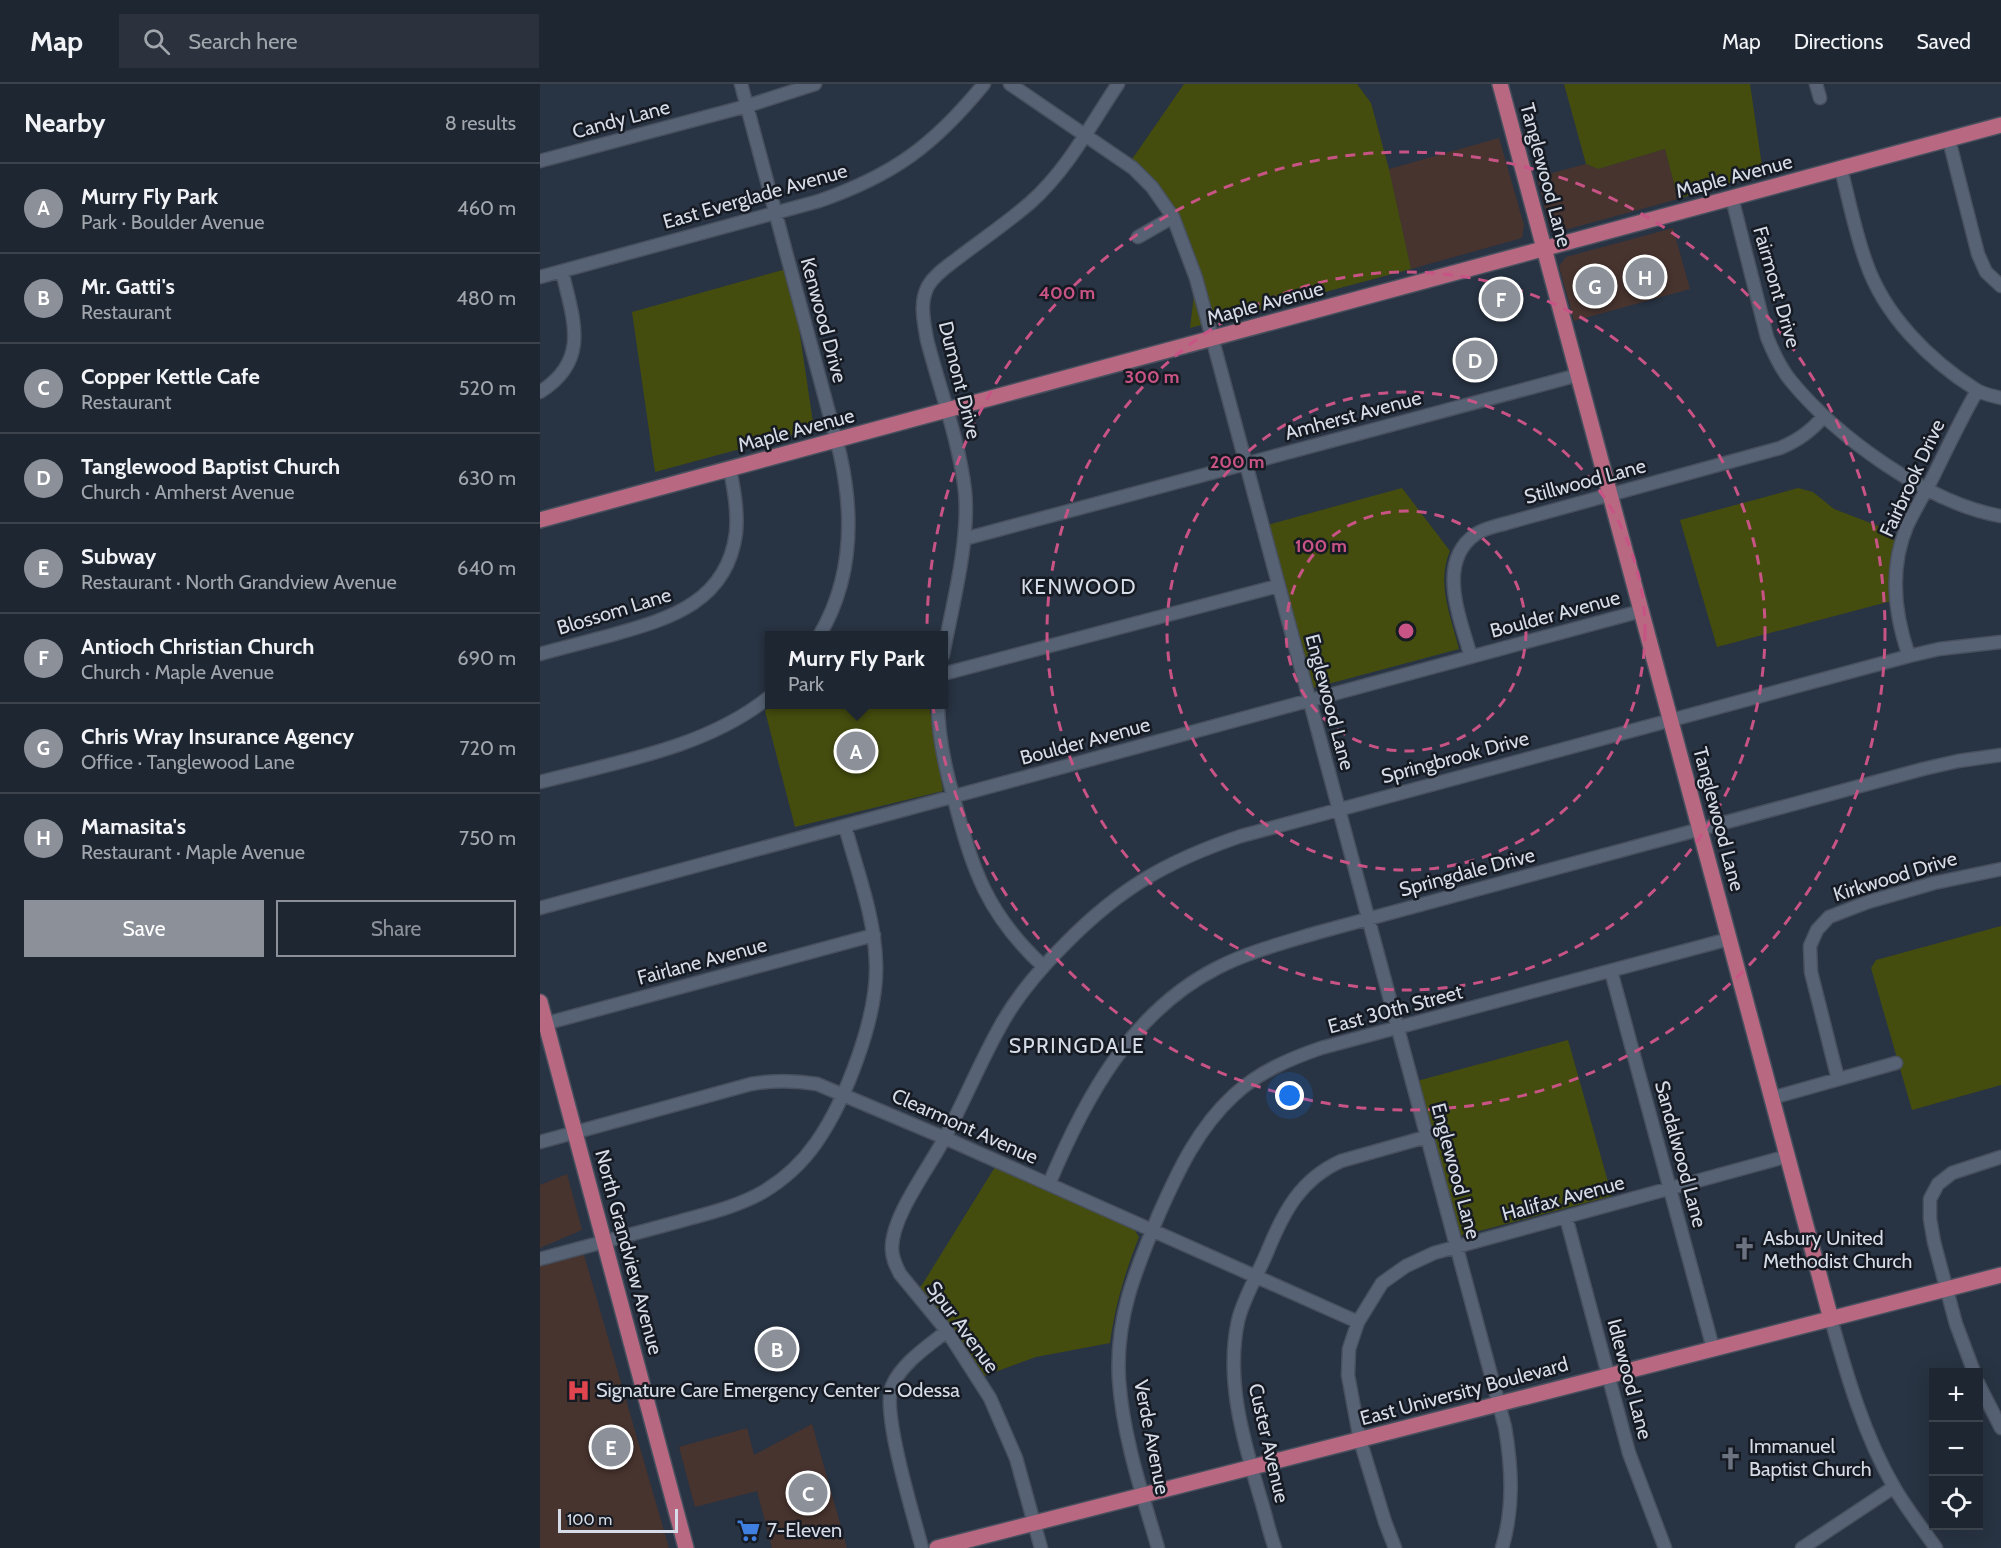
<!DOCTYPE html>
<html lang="en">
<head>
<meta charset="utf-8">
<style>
	body { margin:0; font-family:Cabin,sans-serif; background:#2b323e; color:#f1f3f6 }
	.controls { position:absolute; right:18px; bottom:18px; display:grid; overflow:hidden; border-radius:0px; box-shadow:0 6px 24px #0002 }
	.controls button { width:54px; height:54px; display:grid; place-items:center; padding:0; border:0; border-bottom:2px solid #3c434d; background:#1e2632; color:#f1f3f6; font:30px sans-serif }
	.scale { position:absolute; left:18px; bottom:15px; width:120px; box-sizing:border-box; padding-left:6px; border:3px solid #d6dce7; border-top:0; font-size:16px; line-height:21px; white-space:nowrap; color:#d6dce7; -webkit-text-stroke:4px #161a22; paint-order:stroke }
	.you { position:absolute; left:750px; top:1012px; width:21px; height:21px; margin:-15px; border:4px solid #fff; border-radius:50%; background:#1a73e8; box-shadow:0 0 0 9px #1a73e833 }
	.badge { display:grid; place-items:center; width:39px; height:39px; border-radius:50%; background:#8c9099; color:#fff; font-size:20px; font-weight:700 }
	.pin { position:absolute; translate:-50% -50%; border:3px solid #fff; box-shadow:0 2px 6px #0006 }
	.popup { position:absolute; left:225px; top:547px; width:183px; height:78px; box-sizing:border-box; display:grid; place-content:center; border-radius:0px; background:#1e2632; filter:drop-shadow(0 2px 4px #0005); font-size:20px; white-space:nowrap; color:#a1a5ac }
	.popup b { font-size:22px; color:#f1f3f6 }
	.popup::after { content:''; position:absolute; left:50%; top:100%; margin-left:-12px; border:12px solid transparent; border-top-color:#1e2632 }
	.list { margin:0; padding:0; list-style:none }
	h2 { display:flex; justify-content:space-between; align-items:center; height:78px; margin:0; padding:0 24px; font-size:26px }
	h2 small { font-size:20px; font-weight:400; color:#a1a5ac }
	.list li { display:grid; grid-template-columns:39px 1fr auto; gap:18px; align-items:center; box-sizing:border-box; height:90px; padding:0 24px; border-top:2px solid #3c434d }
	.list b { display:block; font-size:22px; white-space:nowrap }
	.list p { margin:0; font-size:20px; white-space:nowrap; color:#a1a5ac }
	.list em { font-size:20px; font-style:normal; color:#a1a5ac }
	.actions { display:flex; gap:12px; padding:18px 24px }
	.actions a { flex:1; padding:14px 0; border:2px solid #8c9099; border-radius:0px; text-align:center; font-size:21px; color:#8c9099 }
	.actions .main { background:#8c9099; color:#fff }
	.icon { flex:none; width:33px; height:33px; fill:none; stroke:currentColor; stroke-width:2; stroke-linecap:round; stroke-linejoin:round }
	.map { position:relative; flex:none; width:1461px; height:1464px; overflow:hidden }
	header { display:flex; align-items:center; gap:36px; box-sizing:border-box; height:84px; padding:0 30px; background:#1e2632; border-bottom:2px solid #3c434d }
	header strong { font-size:28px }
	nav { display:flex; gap:33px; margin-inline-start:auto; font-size:21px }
	.search { width:420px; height:54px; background:#2b323e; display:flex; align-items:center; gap:15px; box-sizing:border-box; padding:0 21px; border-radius:0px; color:#a1a5ac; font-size:22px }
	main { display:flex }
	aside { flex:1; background:#1e2632 }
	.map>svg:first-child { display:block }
	.commercial { fill:#48342f }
	.green { fill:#454d0e }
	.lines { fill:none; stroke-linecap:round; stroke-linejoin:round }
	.minor-casing { stroke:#48505e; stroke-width:15 }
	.major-casing { stroke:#48505e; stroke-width:18 }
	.minor { stroke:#576375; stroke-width:12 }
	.major { stroke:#b86881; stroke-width:15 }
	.ring { fill:none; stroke:#c85385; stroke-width:3; stroke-dasharray:10 8 }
	.labels { text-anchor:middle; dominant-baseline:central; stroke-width:5; stroke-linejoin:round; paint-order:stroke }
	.street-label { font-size:20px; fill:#d6dce7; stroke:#161a22 }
	.poi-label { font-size:20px; fill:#d6dce7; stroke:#161a22; text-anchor:start }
	.neighbourhood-label { font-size:21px; letter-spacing:1.5px; fill:#d6dce7; stroke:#161a22 }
	.centre { fill:#c85385; stroke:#161a22; stroke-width:3 }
	.ring-label { font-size:18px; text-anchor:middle; font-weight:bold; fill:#c85385; stroke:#161a22; stroke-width:5; stroke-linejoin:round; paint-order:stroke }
</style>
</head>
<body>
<header>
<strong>Map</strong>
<div class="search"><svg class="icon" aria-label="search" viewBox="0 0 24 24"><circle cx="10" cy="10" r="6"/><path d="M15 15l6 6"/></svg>Search here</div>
<nav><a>Map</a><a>Directions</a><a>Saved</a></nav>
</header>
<main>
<aside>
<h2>Nearby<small>8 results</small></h2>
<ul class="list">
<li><span class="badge">A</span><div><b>Murry Fly Park</b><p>Park · Boulder Avenue</p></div><em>460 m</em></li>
<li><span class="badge">B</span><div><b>Mr. Gatti's</b><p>Restaurant</p></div><em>480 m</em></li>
<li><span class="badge">C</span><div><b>Copper Kettle Cafe</b><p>Restaurant</p></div><em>520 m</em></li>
<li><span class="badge">D</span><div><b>Tanglewood Baptist Church</b><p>Church · Amherst Avenue</p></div><em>630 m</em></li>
<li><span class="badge">E</span><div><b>Subway</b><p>Restaurant · North Grandview Avenue</p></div><em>640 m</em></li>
<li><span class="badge">F</span><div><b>Antioch Christian Church</b><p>Church · Maple Avenue</p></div><em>690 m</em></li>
<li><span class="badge">G</span><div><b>Chris Wray Insurance Agency</b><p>Office · Tanglewood Lane</p></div><em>720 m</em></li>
<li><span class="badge">H</span><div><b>Mamasita's</b><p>Restaurant · Maple Avenue</p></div><em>750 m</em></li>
</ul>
<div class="actions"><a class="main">Save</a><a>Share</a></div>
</aside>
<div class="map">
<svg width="1461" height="1464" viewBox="0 0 1461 1464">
	<rect width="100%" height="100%" fill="#283343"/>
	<path class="commercial" d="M959 54 984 141 982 154 871 185 849 85Z
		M1125 65 1138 115 1021 147 1010 144 997 93 1046 80 1058 85Z
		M1133 144 1150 205 1034 237 1019 182 1026 173Z
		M27 1090 42 1146 0 1164V1101Z
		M44 1171 129 1464H0V1182Z
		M272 1340 307 1464H232L217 1407 155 1423 139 1363 207 1344 214 1371Z"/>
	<path class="green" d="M644 0H817L831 19 849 85 871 185 650 244 656 194 640 148 588 81Z
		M1024 0H1210L1223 89 1138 115 1125 65 1058 85 1046 80Z
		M250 184 274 345 115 388 92 228Z
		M862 404 910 467C896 499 911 533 919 565L773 604 727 441Z
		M1258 404 1273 408 1294 425 1341 443 1360 462 1355 516 1177 563 1140 436Z
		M231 621H389L403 707 255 743 225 627Z
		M1461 842V1001L1372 1026 1331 884 1336 876Z
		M1028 956 1072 1112 920 1152 877 997Z
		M455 1083 594 1145 599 1153C585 1188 575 1222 570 1259L496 1273 444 1292 408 1239 378 1204 382 1201Z"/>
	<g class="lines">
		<defs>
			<path id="minor" d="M201 0 300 370C314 432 313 495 279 552
				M470 0 593 84 612 103 633 133 656 194 965 1343C972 1384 974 1424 962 1464
				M1276 0 1280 14
				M1409 56 1438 170 1446 188 1461 202
				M0 77 207 22 275 0
				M1301 85C1309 116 1315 148 1326 178 1344 231 1389 276 1435 305 1442 310 1453 312 1461 314
				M1192 114 1227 253C1233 268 1240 284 1251 297 1297 353 1389 420 1461 432
				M598 153 633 133
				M0 193 279 117C354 91 394 61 444 0
				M0 308C51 276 33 235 22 187
				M424 455 1038 291
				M0 570C25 563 50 557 75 550 132 534 187 517 196 449 198 427 194 406 190 385
				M403 571C412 523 430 456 425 407 419 356 400 306 387 256 384 238 379 219 388 202 395 190 408 182 418 174 443 155 468 138 491 118 528 85 551 40 578 0
				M1369 572C1354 529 1349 485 1367 442 1375 425 1385 409 1393 393 1407 364 1421 335 1437 307
				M931 573C921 536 895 478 936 450 945 444 957 442 967 439L1240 364C1259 356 1271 347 1284 332
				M403 590 738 502
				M398 620C398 653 405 684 414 715 433 787 447 830 503 882
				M0 698C77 678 166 664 229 613
				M0 824 1101 527
				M1071 887 1173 1264
				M0 941 334 851
				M1298 995 1271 888 1270 862 1277 846 1289 833 1328 818 1394 799 1461 785
				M1232 1014 1356 979
				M0 1058 211 1000C234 996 254 996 277 1000L405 1054 818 1238
				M509 1100C545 1014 591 928 677 884 708 868 743 859 776 849L1383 685 1418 677 1461 671
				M1026 1133 1089 1369 1125 1464
				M0 1175C46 1163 91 1150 137 1138 165 1130 197 1123 223 1108 243 1096 262 1079 276 1059 306 1016 338 932 336 880 335 833 317 787 305 742
				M1291 1235C1307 1292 1324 1351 1354 1403 1366 1424 1382 1444 1396 1464
				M1434 1288 1416 1240 1394 1158 1390 1135V1115L1398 1100 1412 1089 1461 1073
				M1438 1299 1461 1344
				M382 1464C374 1433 341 1327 352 1302 362 1279 388 1262 407 1247
				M501 1464 476 1374 450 1314 407 1247 360 1190C356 1182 352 1174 352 1165 351 1133 389 1084 404 1055 424 1018 440 978 461 941 478 910 500 885 525 860 580 804 627 777 701 752L1369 572 1399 565 1461 558
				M618 1464C602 1409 583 1353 579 1296 575 1234 596 1185 619 1130 638 1087 658 1044 694 1011 719 988 749 975 781 964L1189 855
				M735 1464C729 1448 726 1432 721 1416 704 1358 685 1297 698 1237 702 1217 720 1186 728 1166 744 1127 761 1095 801 1077L886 1053
				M855 1464 845 1438 820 1356 808 1291 809 1265 818 1238 842 1199 866 1182 894 1169 1248 1072
				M1262 1464 1354 1403"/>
			<path id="major" d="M960 0 1291 1235
				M0 436 1461 41
				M0 918 146 1464
				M397 1464 1461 1191"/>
		</defs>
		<use href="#minor" class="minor-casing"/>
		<use href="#major" class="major-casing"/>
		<use href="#minor" class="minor"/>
		<use href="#major" class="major"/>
	</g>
	<g class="ring">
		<circle cx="866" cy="547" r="120"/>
		<circle cx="866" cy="547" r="239"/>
		<circle cx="866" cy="547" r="359"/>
		<circle cx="866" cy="547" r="479"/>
	</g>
	<defs>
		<symbol id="church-bare" viewBox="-9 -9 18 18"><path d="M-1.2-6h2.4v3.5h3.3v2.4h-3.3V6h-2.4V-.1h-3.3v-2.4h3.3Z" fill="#6b7280" stroke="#161a22" stroke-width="2.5" paint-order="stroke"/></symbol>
		<symbol id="hospital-bare" viewBox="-9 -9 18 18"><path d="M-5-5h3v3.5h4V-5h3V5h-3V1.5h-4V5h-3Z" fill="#e0444e" stroke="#161a22" stroke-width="2.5" paint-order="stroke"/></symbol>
		<symbol id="supermarket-bare" viewBox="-9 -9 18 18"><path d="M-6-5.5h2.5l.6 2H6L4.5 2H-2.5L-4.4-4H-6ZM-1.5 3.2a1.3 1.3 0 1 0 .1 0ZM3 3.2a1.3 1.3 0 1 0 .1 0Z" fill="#3f7fe0" stroke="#161a22" stroke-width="2.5" paint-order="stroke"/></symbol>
	</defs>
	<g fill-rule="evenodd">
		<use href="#church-bare" x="1188" y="1148" width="33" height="33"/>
		<use href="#hospital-bare" x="22" y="1290" width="33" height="33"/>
		<use href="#church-bare" x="1174" y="1358" width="33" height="33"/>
		<use href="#supermarket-bare" x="192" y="1430" width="33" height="33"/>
	</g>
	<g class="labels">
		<g class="street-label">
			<text transform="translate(81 35) rotate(-15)">Candy Lane</text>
			<text transform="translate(1006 91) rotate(75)">Tanglewood Lane</text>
			<text transform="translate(1194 92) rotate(-15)">Maple Avenue</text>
			<text transform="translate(215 112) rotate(-16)">East Everglade Avenue</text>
			<text transform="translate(1237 203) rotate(74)">Fairmont Drive</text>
			<text transform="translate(725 219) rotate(-15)">Maple Avenue</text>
			<text transform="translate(284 236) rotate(75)">Kenwood Drive</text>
			<text transform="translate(420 296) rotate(76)">Dumont Drive</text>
			<text transform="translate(813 331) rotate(-15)">Amherst Avenue</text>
			<text transform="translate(256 346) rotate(-15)">Maple Avenue</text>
			<text transform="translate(1372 394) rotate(-65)">Fairbrook Drive</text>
			<text transform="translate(1045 397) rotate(-15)">Stillwood Lane</text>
			<text transform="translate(74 527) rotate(-17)">Blossom Lane</text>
			<text transform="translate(1015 530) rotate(-15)">Boulder Avenue</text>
			<text transform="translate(790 618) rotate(75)">Englewood Lane</text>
			<text transform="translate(545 657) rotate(-15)">Boulder Avenue</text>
			<text transform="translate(915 673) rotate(-15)">Springbrook Drive</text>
			<text transform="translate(1179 735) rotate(75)">Tanglewood Lane</text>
			<text transform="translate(927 788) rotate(-15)">Springdale Drive</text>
			<text transform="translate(1355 792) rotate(-17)">Kirkwood Drive</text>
			<text transform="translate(162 877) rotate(-15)">Fairlane Avenue</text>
			<text transform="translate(855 925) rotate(-15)">East 30th Street</text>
			<text transform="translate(425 1042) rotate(24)">Clearmont Avenue</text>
			<text transform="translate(1141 1070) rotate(75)">Sandalwood Lane</text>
			<text transform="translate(916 1087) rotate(75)">Englewood Lane</text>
			<text transform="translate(1023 1114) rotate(-15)">Halifax Avenue</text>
			<text transform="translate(89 1168) rotate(75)">North Grandview Avenue</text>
			<text transform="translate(423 1243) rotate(54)">Spur Avenue</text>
			<text transform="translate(1090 1295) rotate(75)">Idlewood Lane</text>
			<text transform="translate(924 1307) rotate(-15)">East University Boulevard</text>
			<text transform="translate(612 1353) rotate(79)">Verde Avenue</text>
			<text transform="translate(729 1359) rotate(77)">Custer Avenue</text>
		</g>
		<g class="poi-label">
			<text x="1223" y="1154">Asbury United<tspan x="1223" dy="23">Methodist Church</tspan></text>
			<text x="56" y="1306">Signature Care Emergency Center - Odessa</text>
			<text x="1209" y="1362">Immanuel<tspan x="1209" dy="23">Baptist Church</tspan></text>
			<text x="227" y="1446">7-Eleven</text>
		</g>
		<g class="neighbourhood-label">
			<text x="539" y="502">KENWOOD</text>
			<text x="537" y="961">SPRINGDALE</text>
		</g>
	</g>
	<circle cx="866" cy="547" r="9" class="centre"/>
	<g class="ring-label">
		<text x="527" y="215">400 m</text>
		<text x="612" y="299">300 m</text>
		<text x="697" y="384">200 m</text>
		<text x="781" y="468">100 m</text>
	</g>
</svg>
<div class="controls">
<button>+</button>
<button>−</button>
<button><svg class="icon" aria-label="locate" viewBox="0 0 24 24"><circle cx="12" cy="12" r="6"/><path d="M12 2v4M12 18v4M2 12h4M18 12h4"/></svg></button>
</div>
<div class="scale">100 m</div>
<div class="you"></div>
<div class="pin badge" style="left:316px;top:667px">A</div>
<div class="popup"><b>Murry Fly Park</b>Park</div>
<div class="pin badge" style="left:237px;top:1265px">B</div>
<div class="pin badge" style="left:268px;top:1409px">C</div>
<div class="pin badge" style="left:935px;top:276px">D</div>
<div class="pin badge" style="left:71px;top:1363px">E</div>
<div class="pin badge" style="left:961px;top:215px">F</div>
<div class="pin badge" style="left:1055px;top:202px">G</div>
<div class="pin badge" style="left:1105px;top:193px">H</div>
</div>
</main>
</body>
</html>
